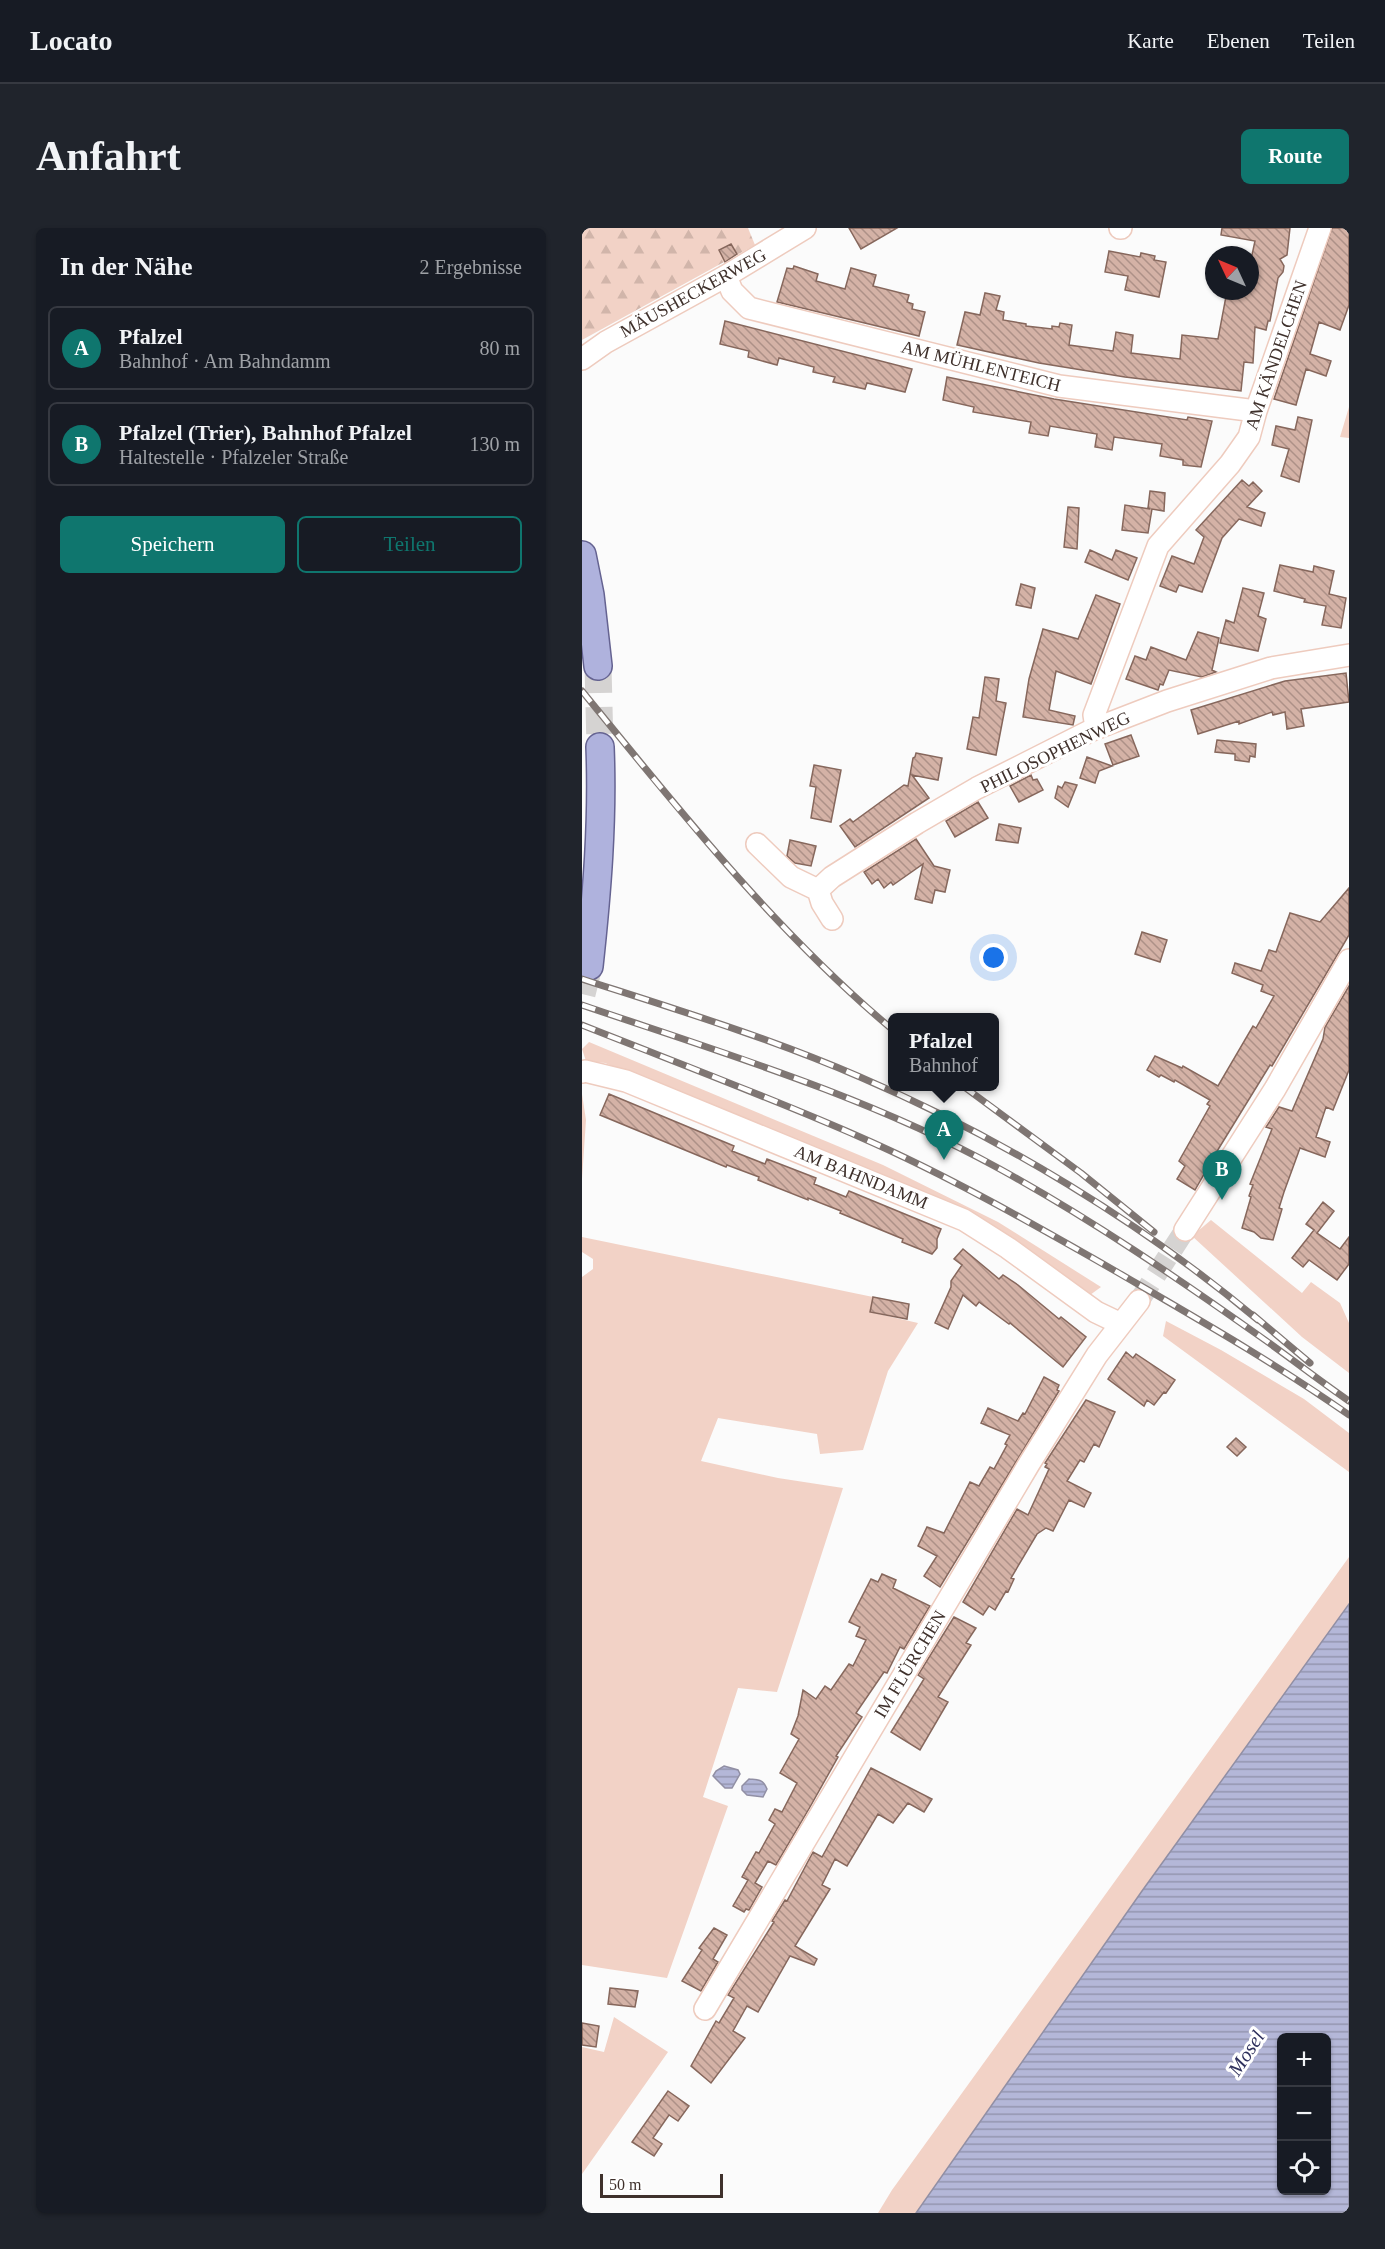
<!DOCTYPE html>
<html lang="de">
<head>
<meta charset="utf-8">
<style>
	body { margin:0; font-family:Georgia,serif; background:#20242c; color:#f1f3f6 }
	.controls { position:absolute; right:18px; bottom:18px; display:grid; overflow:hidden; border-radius:9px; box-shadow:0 2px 4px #0004 }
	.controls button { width:54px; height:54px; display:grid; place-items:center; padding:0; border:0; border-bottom:2px solid #363941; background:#171b24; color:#f1f3f6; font:30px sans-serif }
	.compass { position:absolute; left:623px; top:18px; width:54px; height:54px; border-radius:50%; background:#171b24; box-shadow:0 2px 4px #0004; rotate:314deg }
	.scale { position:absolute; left:18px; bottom:15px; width:123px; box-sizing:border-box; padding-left:6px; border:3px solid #3f312c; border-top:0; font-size:16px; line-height:21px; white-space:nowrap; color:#3f312c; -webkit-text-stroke:4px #fff; paint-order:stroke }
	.you { position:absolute; left:412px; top:730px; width:21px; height:21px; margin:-15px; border:4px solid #fff; border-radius:50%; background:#1a73e8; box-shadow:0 0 0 9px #1a73e833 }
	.badge { display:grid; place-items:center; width:39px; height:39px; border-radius:50%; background:#0f766e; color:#fff; font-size:20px; font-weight:700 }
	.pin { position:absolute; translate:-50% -50px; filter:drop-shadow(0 2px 3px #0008) }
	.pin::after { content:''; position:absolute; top:32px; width:21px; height:18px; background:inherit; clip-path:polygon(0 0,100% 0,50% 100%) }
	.popup { position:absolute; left:306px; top:785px; width:111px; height:78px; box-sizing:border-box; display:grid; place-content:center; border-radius:9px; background:#171b24; filter:drop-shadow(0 2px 4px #0005); font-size:20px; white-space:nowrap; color:#9ea1a6 }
	.popup b { font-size:22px; color:#f1f3f6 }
	.popup::after { content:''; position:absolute; left:50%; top:100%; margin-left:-12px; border:12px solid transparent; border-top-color:#171b24 }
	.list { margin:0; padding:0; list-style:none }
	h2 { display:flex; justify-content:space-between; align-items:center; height:78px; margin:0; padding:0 24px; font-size:26px }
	h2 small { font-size:20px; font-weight:400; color:#9ea1a6 }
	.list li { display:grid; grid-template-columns:39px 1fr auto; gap:18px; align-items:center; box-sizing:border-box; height:84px; margin:0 12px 12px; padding:0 12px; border:2px solid #363941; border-radius:9px }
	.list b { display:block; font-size:22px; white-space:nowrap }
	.list p { margin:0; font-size:20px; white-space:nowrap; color:#9ea1a6 }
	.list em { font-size:20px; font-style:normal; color:#9ea1a6 }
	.actions { display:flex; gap:12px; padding:18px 24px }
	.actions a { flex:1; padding:14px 0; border:2px solid #0f766e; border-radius:9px; text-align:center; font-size:21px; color:#0f766e }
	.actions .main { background:#0f766e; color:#fff }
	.icon { flex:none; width:33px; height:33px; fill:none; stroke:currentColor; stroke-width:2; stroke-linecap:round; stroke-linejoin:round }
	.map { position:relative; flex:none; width:767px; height:1985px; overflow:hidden; border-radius:9px }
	header { display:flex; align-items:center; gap:36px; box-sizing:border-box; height:84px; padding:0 30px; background:#171b24; border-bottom:2px solid #363941 }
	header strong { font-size:28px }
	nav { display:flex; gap:33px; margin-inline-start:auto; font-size:21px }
	.intro { display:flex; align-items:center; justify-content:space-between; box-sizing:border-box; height:144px; padding:0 36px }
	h1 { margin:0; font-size:42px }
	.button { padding:15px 27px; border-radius:9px; background:#0f766e; color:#fff; font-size:21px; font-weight:700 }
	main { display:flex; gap:36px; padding:0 36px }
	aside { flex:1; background:#171b24; border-radius:9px; box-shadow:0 2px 4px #0004 }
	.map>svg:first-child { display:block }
	.green { fill:#f2d2c6 }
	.forest { fill:url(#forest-firs) }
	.water { fill:url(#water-rules); stroke:#918fa4; stroke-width:1.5; fill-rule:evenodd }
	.building { fill:url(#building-back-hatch); stroke:#86675c; stroke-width:1.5 }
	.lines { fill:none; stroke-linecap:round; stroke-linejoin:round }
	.minor-tunnel { stroke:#d5d3d2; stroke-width:21; stroke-dasharray:21 10; stroke-linecap:butt }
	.major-tunnel { stroke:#d5d3d2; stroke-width:27; stroke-dasharray:27 14; stroke-linecap:butt }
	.minor-casing { stroke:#eecbbe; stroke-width:24 }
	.major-casing { stroke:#656391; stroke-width:30 }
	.minor { stroke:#fff; stroke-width:21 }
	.major { stroke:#afb2dd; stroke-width:27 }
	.rail-casing { stroke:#7f7673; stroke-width:7 }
	.rail { stroke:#fff; stroke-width:4.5; stroke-dasharray:14; stroke-linecap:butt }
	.labels { text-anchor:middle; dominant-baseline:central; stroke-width:6; stroke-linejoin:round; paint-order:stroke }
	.street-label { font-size:18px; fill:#3f312c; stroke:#fff }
	.water-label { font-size:20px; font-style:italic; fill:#2f315d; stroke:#fff }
</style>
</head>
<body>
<header>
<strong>Locato</strong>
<nav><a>Karte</a><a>Ebenen</a><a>Teilen</a></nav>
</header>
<div class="intro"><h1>Anfahrt</h1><a class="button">Route</a></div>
<main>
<aside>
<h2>In der Nähe<small>2 Ergebnisse</small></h2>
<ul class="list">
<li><span class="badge">A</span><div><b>Pfalzel</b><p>Bahnhof · Am Bahndamm</p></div><em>80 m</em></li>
<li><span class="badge">B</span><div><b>Pfalzel (Trier), Bahnhof Pfalzel</b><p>Haltestelle · Pfalzeler Straße</p></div><em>130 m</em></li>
</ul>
<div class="actions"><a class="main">Speichern</a><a>Teilen</a></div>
</aside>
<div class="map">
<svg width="767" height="1985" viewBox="0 0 767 1985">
	<defs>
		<pattern id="forest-firs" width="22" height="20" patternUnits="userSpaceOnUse" patternTransform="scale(1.5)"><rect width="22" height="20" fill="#f2d2c6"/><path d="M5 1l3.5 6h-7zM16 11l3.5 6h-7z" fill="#d1b5aa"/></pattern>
		<pattern id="water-rules" width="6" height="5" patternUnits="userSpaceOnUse" patternTransform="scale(1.5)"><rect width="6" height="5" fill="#b4b7d8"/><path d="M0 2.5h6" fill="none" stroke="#9495af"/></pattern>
		<pattern id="building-back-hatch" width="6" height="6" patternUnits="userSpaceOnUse" patternTransform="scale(1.5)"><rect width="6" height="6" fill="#d4b2a6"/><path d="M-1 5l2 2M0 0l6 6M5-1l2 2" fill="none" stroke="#ad9187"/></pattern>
	</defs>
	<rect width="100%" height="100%" fill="#fbfbfb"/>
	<path class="green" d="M767 179V210L758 209Z
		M7 814 301 937 416 994 519 1059 508 1067 198 908 23 835 4 833 0 821Z
		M0 866 4 892 0 951Z
		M629 992 720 1065 729 1054 758 1075 767 1095V1145L720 1109 610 1008Z
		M0 1009 291 1069 288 1084 336 1095 306 1143 281 1222 238 1226 235 1206 136 1190 119 1233 196 1250 261 1260 195 1464 156 1460 121 1569 146 1578 85 1750 0 1737V1049L11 1041V1031L0 1024Z
		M584 1093 639 1122 722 1171 767 1205V1244L581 1108Z
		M767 1329V1376L560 1663 334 1985H296L310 1962Z
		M32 1789 86 1824 0 1946V1819L22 1824Z"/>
	<path class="forest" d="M0 0H166L173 17 0 112Z"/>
	<path class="water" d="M767 1376V1985H334L560 1663ZM700 1810H744V1962H700Z
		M142 1538 156 1542 158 1546 150 1560H143L131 1548 134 1543Z
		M167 1551C177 1552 181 1551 185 1561L181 1569 165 1567 160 1562V1558Z"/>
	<path class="building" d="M267 0H315L279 21Z
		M640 0H708L705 27 698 31 702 38 701 44 696 50 688 93H686L684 102 673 99 671 135 662 134 659 163 543 149 457 135 375 117 383 84 398 87 403 65 418 68 414 82 422 84 421 92 444 96V98L470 101V98L477 99 478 95 490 97 487 117 531 123 534 104 551 107 549 125 598 131 600 107 636 111 645 63H668V36L673 13 639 7Z
		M750 0H767V77L758 102 737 94 728 126 749 133 744 148 724 141 714 177 692 171Z
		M149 16 155 26 143 34 137 22Z
		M527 23 558 29 559 25 573 28 572 32 584 34 577 69 543 62 546 48 523 44Z
		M212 38 236 46 234 53 263 61 269 40 294 47 291 58 327 67 325 74 331 76 330 81 343 84 337 108 195 74 205 40 211 41Z
		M143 93 330 141 323 164 285 155 283 161 251 154 253 149 231 144 232 139 197 130 195 137 166 129 167 123 138 116Z
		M365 149 472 171 605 192 606 189 630 193 619 239 601 237V232L578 228 580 216 532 209 530 222 513 219 515 206 468 198 466 208 447 205 449 194 391 184 392 179 361 172Z
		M716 189 730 192 717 254 699 248 707 221 690 217 694 198 713 202Z
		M660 252 667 258 671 254 680 263 665 279 683 285 679 298 657 291 640 310 620 364 597 357 594 364 578 358 590 328 612 336 622 309 614 302Z
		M568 263 583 265 582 283 570 281 566 305 540 302 543 277 568 281 566 280Z
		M486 279 497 280 495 321 482 319Z
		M508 322 530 332 534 322 555 330 546 352 503 334Z
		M698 337 731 344 732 338 752 343 747 366 764 370 759 400 740 397 744 378 722 374 723 371 692 363Z
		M439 356 453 360 449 380 434 377Z
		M661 360 682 365 676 388 684 391 676 423 638 415 644 392 652 395Z
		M514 367 538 376 509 456 474 443 467 482 493 488 491 497 441 489 447 451 461 401 496 411Z
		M616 404 637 410 630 442 634 444 620 449 587 442 581 457 578 456 576 462 544 451 553 428 564 432 569 419 604 432Z
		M764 445 767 474 719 481 722 498 705 501 703 484 691 487 690 484 657 496V493L616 506 609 482 703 453Z
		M403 449 417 451 414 473 424 475 414 527 385 521 391 489 397 490Z
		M549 507 557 528 531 537 523 516Z
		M635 512 674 516 673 529 668 528 667 534 653 532V526L633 524Z
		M334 525 360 530 356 552 330 547 347 570 273 619 258 598 268 591 271 594 322 557 326 558 331 530 333 529Z
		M505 529 530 538 517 543 513 555 498 550Z
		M232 537 259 542 249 594 229 590 234 559 228 558Z
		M449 547 451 552 455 551 461 562 437 574 428 558Z
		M483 554 495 557 486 579 473 570 476 558 480 560Z
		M396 574 406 590 373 609 364 593Z
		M417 596 439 600 436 615 414 612Z
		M334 611 352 638 368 642 363 664 353 662 350 675 333 671 341 636 311 657 309 654 302 660 296 651 290 656 282 644Z
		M208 612 234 618 229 638 213 635 205 628Z
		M767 660V707L690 838 688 837 637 920 613 962 595 951 603 938 597 933 628 878 625 876 628 872 593 852 592 854 579 847 577 849 565 842 573 828 600 840 601 838 636 858 671 798 674 800 692 768 679 763 681 757 650 745 653 735 679 743 687 722 694 724 708 685 738 694Z
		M560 704 585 712 578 734 553 726Z
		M767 758V842L751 882 744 879 734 909 748 914 743 929 718 920 702 964 697 980 700 981 691 1012 679 1010 672 1004 660 1000 669 969 667 968 671 957 668 956 690 901 684 899 697 879 710 883 741 811 743 799Z
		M27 866 152 918 150 923 183 936 185 931 234 950 232 956 264 969 267 963 359 1001 355 1011V1020L350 1026 320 1014 321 1011 258 985 259 983 226 970V972L176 952 177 949 145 937 144 939 18 887Z
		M741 974 752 983 735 1005 758 1021 767 1009V1036L755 1052 727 1032 721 1039 710 1030 732 1002 724 996Z
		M381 1021 417 1051 421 1047 436 1057 477 1091 479 1089 504 1109 481 1139 428 1095 427 1096 397 1074 394 1078 381 1067 366 1101 353 1095 369 1059V1053L380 1037 372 1031Z
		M291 1069 327 1076 325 1091 288 1084Z
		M544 1124 551 1130 554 1126 593 1152 584 1165 582 1164 572 1177 565 1172 562 1178 526 1151Z
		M462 1149 477 1157 475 1162 477 1163 358 1359 342 1348 355 1328 336 1318 345 1299 362 1305 388 1254 397 1258 408 1239 412 1241 425 1217 423 1216 428 1207 399 1195 406 1180 436 1193 441 1185 443 1186Z
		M504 1172 533 1184 517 1219 512 1216 502 1234 498 1232 485 1253 509 1265 502 1279 487 1272 471 1303 464 1300 455 1306 429 1350 432 1351 426 1364 424 1363 413 1382 407 1378 401 1387 381 1374 435 1281 446 1287 467 1241 463 1239 465 1236 463 1235Z
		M654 1210 664 1219 655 1228 645 1219Z
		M300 1346 314 1352 311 1360 348 1378 322 1421 318 1419 305 1445 302 1444 274 1485 280 1489 254 1528 256 1529 228 1579 194 1637 186 1633 173 1655 180 1659 167 1682 164 1681 162 1684 151 1678 166 1652 160 1649 174 1624 177 1625 193 1596 187 1592 193 1581 200 1584 215 1555 198 1545 217 1511 209 1506 216 1488 221 1462 234 1471 243 1458 249 1462 267 1436 271 1438 284 1412 274 1408 278 1399 267 1394 289 1351 296 1354Z
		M372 1389 394 1400 384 1415 389 1417 356 1469 366 1474 338 1522 309 1504 342 1451 336 1447Z
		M289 1540 350 1571 342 1584 326 1575 311 1595 296 1586 265 1638 253 1631 240 1657 248 1661 213 1718 235 1731 232 1737 208 1728 176 1784 165 1778 151 1803 163 1810 129 1855 109 1838 134 1793 137 1795 152 1770 146 1767 192 1694 190 1693 203 1672 205 1673 231 1624 240 1629Z
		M132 1700 145 1707 131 1731 136 1734 119 1763 100 1753 120 1722 117 1720Z
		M28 1760 56 1763 53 1779 26 1776Z
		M0 1795 17 1798 14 1819 0 1817Z
		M86 1863 107 1878 96 1893 87 1887 71 1910 80 1916 72 1928 50 1914Z"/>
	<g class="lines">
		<path class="minor-tunnel" d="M557 1073 603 1002"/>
		<path class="major-tunnel" d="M16 438 18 519
			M0 766 7 738"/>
		<defs>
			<path id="minor" d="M538 0H539
				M144 48 150 63 167 80 477 158 674 183
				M0 131 24 114 144 48 223 0
				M514 500 512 487 576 318 648 236 667 209 674 183 738 0
				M175 616 209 649 236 662 240 675 250 691
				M236 662 250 649 335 595 395 560 510 502 585 473 689 440 767 427
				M0 844 3 843 44 853 382 992 426 1020 514 1084 539 1096
				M603 1002 693 861 767 732
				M123 1781 447 1236 515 1127 557 1073"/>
			<path id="major" d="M0 327 8 367 16 438
				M7 738C15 665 21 593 18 519"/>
		</defs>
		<use href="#minor" class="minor-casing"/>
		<use href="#major" class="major-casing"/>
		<use href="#minor" class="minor"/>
		<use href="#major" class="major"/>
		<defs>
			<path id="rail" d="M0 463C97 582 193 703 311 802
				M0 751C93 781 188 810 278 849 418 909 559 994 676 1092
				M0 777C141 825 285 868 416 940 509 991 597 1051 683 1112 711 1132 738 1153 767 1173
				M0 797C93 834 187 869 278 909 367 948 451 996 535 1044 614 1090 693 1135 767 1187
				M381 858 499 945 572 1004
				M671 1087 728 1135"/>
		</defs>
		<use href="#rail" class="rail-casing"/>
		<use href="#rail" class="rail"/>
	</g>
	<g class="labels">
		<g class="street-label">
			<text transform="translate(111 65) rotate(-29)">MÄUSHECKERWEG</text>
			<text transform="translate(694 127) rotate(-71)">AM KÄNDELCHEN</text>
			<text transform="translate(399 138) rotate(14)">AM MÜHLENTEICH</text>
			<text transform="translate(473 524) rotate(-26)">PHILOSOPHENWEG</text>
			<text transform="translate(279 949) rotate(22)">AM BAHNDAMM</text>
			<text transform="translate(328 1436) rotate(-59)">IM FLÜRCHEN</text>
		</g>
		<g class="water-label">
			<text transform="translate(664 1825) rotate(-57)">Mosel</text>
		</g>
	</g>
</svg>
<div class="controls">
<button>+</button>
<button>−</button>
<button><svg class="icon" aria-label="locate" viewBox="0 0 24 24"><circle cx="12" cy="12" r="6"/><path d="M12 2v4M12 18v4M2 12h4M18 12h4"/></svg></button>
</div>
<svg class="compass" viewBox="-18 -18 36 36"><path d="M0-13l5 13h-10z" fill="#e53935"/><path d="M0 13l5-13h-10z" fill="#9ea1a6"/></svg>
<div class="scale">50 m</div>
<div class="you"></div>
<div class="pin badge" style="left:362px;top:932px">A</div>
<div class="popup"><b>Pfalzel</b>Bahnhof</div>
<div class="pin badge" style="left:640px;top:972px">B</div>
</div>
</main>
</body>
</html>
